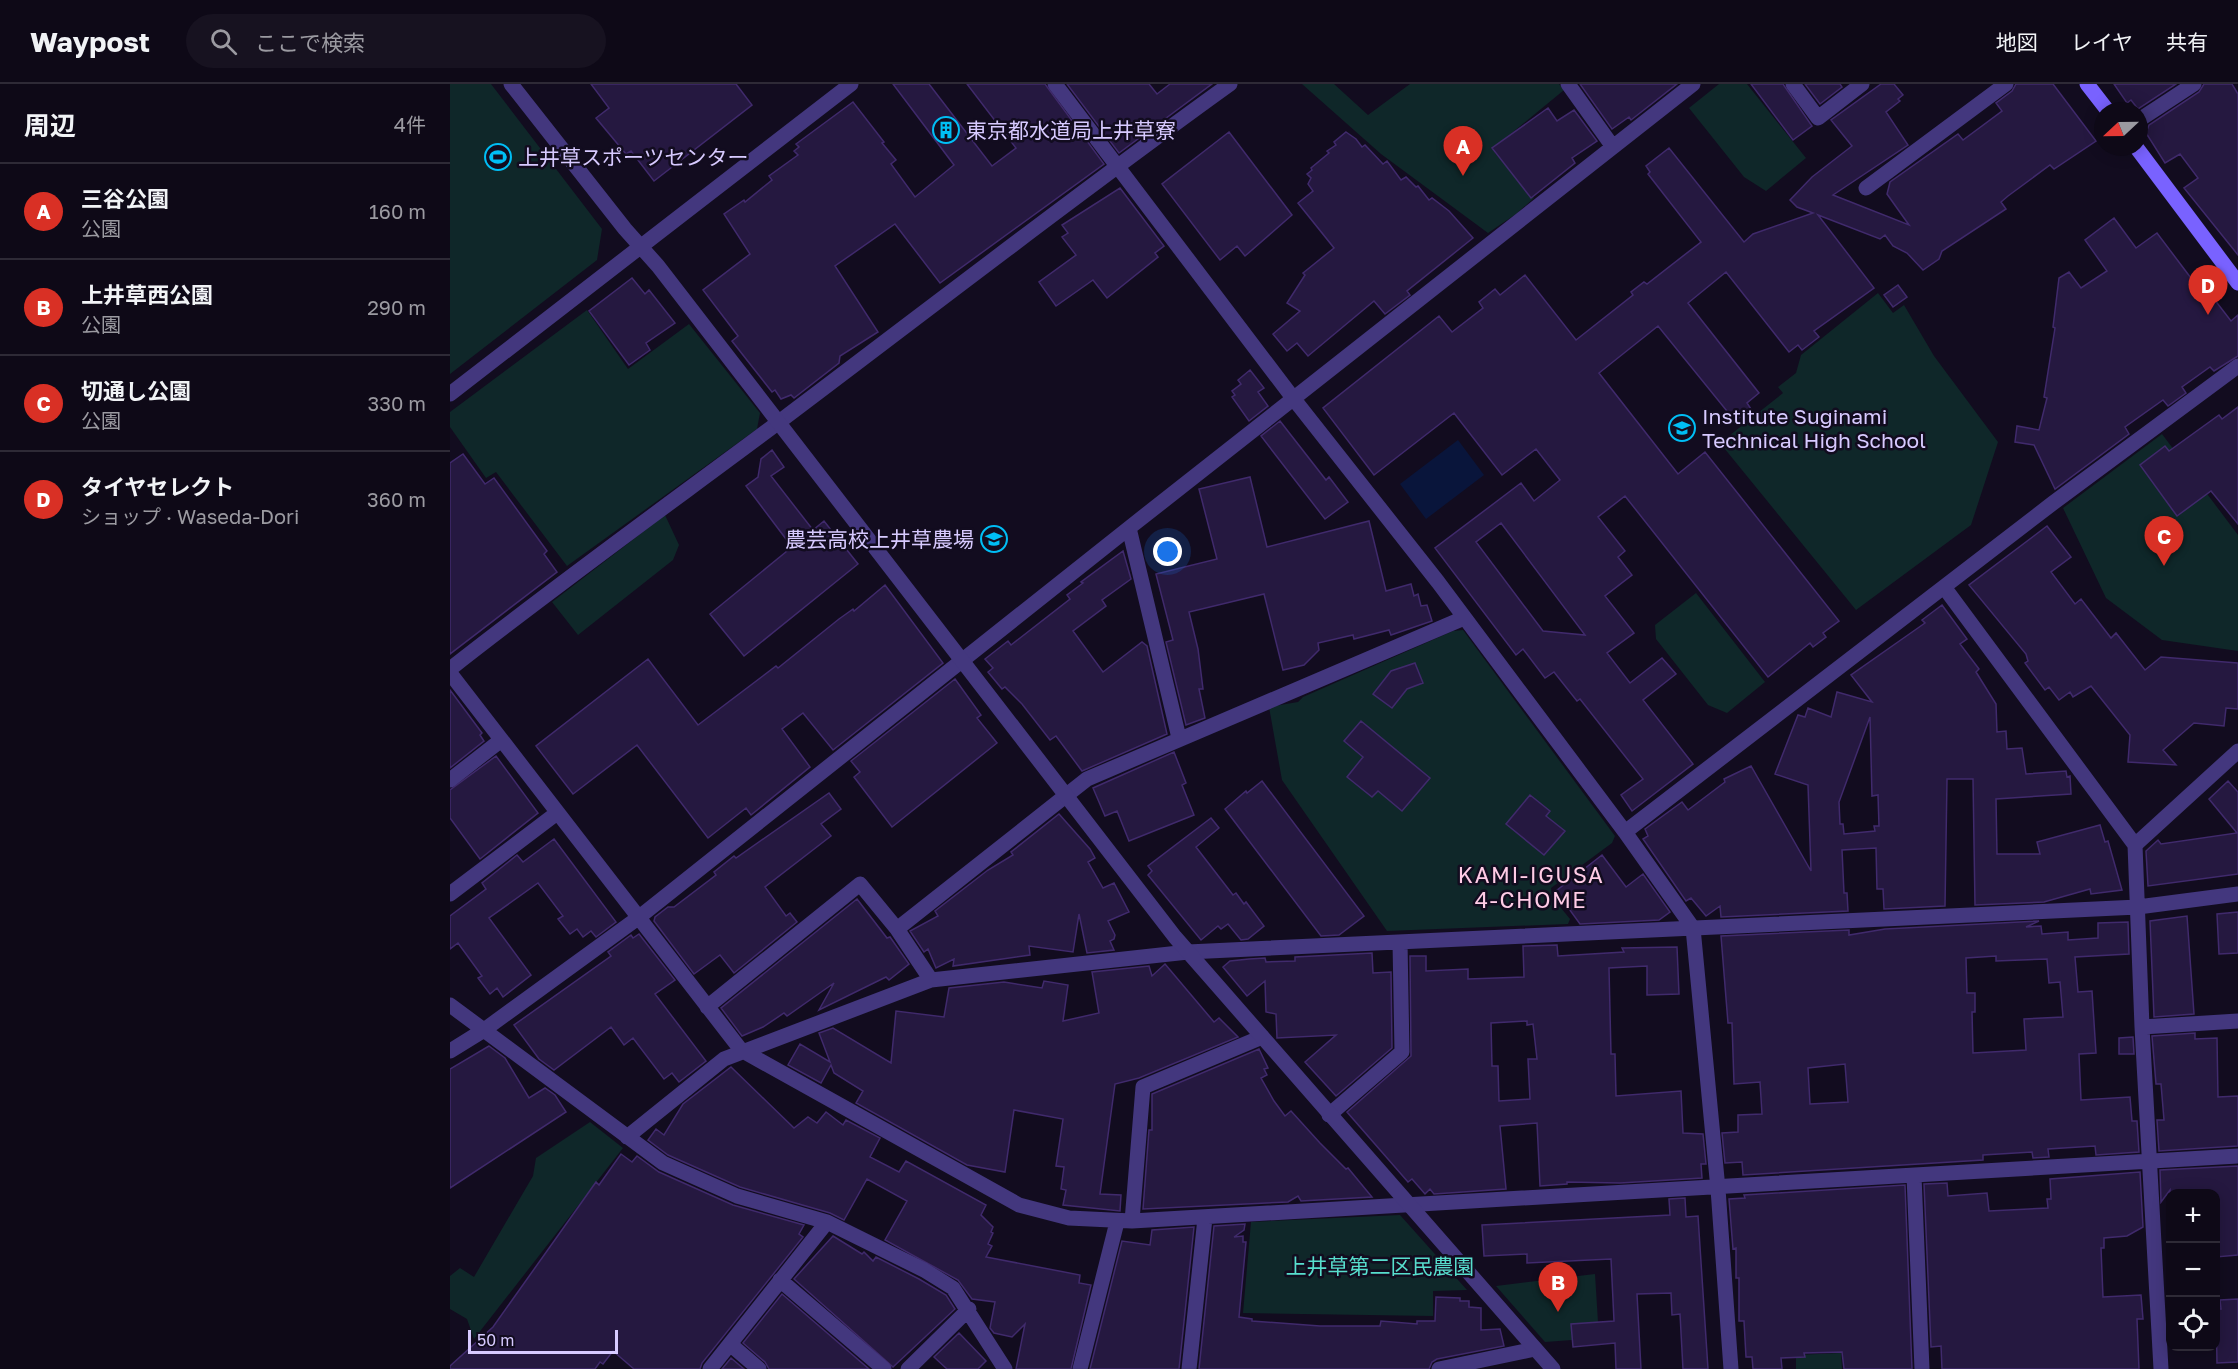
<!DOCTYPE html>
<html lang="ja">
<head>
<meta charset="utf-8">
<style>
	body { margin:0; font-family:"Golos Text","Noto Sans JP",sans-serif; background:#171220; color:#f1f3f6 }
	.controls { position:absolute; right:18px; bottom:18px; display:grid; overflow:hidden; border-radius:12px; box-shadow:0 3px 15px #0003 }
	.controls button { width:54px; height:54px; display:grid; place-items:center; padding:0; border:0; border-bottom:2px solid #2e2a36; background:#0e0917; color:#f1f3f6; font:30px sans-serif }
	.compass { position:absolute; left:1644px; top:18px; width:54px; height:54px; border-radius:50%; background:#0e0917; box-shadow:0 3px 15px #0003; rotate:248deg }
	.scale { position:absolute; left:18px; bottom:15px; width:150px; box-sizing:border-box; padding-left:6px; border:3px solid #d7caff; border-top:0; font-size:16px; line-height:21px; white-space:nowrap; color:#d7caff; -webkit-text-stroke:4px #120c1f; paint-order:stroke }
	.you { position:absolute; left:718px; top:468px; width:21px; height:21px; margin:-15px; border:4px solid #fff; border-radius:50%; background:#1a73e8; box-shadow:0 0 0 9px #1a73e833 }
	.badge { display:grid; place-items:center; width:39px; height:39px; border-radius:50%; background:#d93025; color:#fff; font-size:20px; font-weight:700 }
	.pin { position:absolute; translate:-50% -50px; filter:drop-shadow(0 2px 3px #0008) }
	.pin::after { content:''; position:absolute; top:32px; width:21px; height:18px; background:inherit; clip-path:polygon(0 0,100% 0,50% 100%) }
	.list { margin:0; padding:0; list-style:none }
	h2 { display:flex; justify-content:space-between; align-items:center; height:78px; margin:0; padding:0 24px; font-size:26px }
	h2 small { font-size:20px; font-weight:400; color:#9b9aa1 }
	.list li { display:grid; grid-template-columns:39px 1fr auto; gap:18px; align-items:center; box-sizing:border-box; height:96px; padding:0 24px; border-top:2px solid #2e2a36 }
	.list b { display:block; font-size:22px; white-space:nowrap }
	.list p { margin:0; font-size:20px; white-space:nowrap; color:#9b9aa1 }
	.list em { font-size:20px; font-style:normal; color:#9b9aa1 }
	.icon { flex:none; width:33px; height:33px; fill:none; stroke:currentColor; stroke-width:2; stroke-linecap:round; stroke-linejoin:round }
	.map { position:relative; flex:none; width:1788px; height:1285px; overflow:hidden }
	header { display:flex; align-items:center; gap:36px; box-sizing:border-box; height:84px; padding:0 30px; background:#0e0917; border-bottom:2px solid #2e2a36 }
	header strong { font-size:28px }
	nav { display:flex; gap:33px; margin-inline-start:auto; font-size:21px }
	.search { width:420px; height:54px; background:#171220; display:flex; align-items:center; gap:15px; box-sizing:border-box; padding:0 21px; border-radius:33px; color:#9b9aa1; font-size:22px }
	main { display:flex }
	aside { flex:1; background:#0e0917 }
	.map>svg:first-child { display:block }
	.green { fill:#0f2729 }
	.water { fill:#09153b }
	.building { fill:#251840; stroke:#402a6c; stroke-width:1.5; fill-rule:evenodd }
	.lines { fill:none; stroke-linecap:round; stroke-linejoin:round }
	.minor { stroke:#43377e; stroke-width:15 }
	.tertiary { stroke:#43377e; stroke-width:15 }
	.secondary { stroke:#7962ff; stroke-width:15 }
	.labels { text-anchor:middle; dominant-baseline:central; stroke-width:5; stroke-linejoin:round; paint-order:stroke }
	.poi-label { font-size:21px; fill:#d7caff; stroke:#120c1f; text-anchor:start }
	.park-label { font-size:21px; fill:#57decd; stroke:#120c1f }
	.neighbourhood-label { font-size:22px; letter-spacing:1.5px; fill:#ffcce6; stroke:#120c1f }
</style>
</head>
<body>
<header>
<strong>Waypost</strong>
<div class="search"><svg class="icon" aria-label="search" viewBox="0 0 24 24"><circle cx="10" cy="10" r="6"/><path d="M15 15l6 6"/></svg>ここで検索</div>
<nav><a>地図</a><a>レイヤ</a><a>共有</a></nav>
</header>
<main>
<aside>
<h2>周辺<small>4件</small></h2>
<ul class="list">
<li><span class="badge">A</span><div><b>三谷公園</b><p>公園</p></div><em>160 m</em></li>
<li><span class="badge">B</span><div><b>上井草西公園</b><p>公園</p></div><em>290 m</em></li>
<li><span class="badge">C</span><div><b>切通し公園</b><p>公園</p></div><em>330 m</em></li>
<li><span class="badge">D</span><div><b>タイヤセレクト</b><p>ショップ · Waseda-Dori</p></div><em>360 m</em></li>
</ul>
</aside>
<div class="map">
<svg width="1788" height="1285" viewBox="0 0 1788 1285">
	<rect width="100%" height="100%" fill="#120c1f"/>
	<path class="green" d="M0 0H41L152 145 147 176 0 290Z
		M852 0H884L918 31 960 0H1109L1114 6 1046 62 1045 69 1084 114 1066 130 1038 149 931 70Z
		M1269 0H1297L1356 74 1316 107 1294 93 1239 24Z
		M1428 209 1443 229 1454 221 1484 272 1548 358 1521 441 1406 526 1270 359 1333 309 1328 303 1346 289 1351 271Z
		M137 226 178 285 239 240 310 329 307 345 117 482 46 388 36 394 0 343V328Z
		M1712 350 1788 451V567L1712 556 1656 514 1613 424Z
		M215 431 229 461 223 476 128 551 102 518Z
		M1246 509 1315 598 1277 629 1258 621 1206 555 1205 541Z
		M1013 546 1165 752 1162 759 1101 804 1102 813 1120 835 1118 840 937 847 832 696 819 623 848 618 853 613 1003 547Z
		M140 1038 173 1064 24 1255 17 1235 0 1225V1192L10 1184 24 1193 83 1092 86 1074Z
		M950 1131 1017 1206 983 1207V1232L793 1229 801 1138Z
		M1145 1190 1149 1254 1095 1258 1046 1202Z
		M1391 1269 1392 1285H1346V1271Z"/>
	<path class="water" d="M1008 356 1034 391 976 435 950 400Z"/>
	<path class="building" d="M141 0H286L302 21 204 97 181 67 176 70 146 34 159 24Z
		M443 0H479L542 82 566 64 517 0H595L654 80 490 199 445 140 385 182 428 248 390 272 389 279 344 314 341 311 331 315 325 306 322 308 282 257 288 252 253 206 300 170 274 130 294 116 295 118 322 96 319 92 348 71 344 67 349 63 346 60 403 18 434 58 432 59 446 76 441 80 465 113 504 81Z
		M617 0H699L707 10 720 0H762L669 69Z
		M1130 0H1227L1181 36 1179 33 1162 45Z
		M1301 0H1333L1362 42 1343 56Z
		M1355 0H1390L1392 3 1370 20Z
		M1431 0H1444L1453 11 1448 15 1450 17 1436 28 1458 61 1383 111 1459 141 1437 110 1440 98 1508 50 1513 56 1552 27 1546 19 1562 7 1566 0H1603L1646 57 1604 85 1600 81 1558 112 1551 118 1556 125 1492 167 1489 175 1473 186 1457 169 1443 162 1435 151 1430 155 1368 131 1424 204 1364 247 1369 253 1352 266 1348 261 1339 268 1276 188 1238 219 1309 309 1297 319 1301 325 1285 337 1208 242 1149 289 1228 390 1255 368 1389 537 1373 549 1376 553 1363 563 1360 559 1318 593 1175 412 1148 433 1175 467 1168 473 1182 491 1155 512 1184 549 1157 569 1180 599 1212 574 1226 590 1193 616 1243 680 1182 727 1171 711 1193 695 1130 615 1127 617 1104 588 1095 594 1073 565 1066 571 985 464 1071 399 1084 417 1110 396 1086 365 1052 391 1004 329 924 391 873 324 989 232 1002 248 1033 224 1029 218 1045 205 1050 211 1075 191 1126 256 1183 211 1181 208 1194 198 1197 200 1251 158 1198 90 1200 88 1196 82 1219 64 1294 158 1303 150 1363 129 1347 123 1340 116 1362 93 1402 62 1381 36ZM1051 439 1135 551 1093 547 1026 458Z
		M1664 0H1726L1688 25 1681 16 1677 19Z
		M1754 0H1782L1788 10V171L1734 104 1748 94 1730 70 1715 79 1696 49 1699 41 1749 8Z
		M1098 24 1107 37 1124 26 1147 57 1122 74 1125 79 1081 114 1042 64Z
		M779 48 842 131 795 172 787 162 770 176 712 100Z
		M896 48 906 55 912 63 915 61 933 80 937 77 951 96 956 93 966 103 968 102 979 116 982 114 999 127 1023 154 957 207 960 211 935 230 924 217 858 272 847 259 837 267 823 250 850 227 837 219 855 191 853 189 884 164 848 119 863 107 858 100 861 94 857 90 862 86 861 84 879 69 877 67 886 61 884 58Z
		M670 104 714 162 705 169 708 173 657 214 643 196 606 222 589 198 626 171 612 153 618 149 612 141Z
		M1664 134 1686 164 1707 149 1750 206 1754 202 1781 237 1788 231V272L1764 287 1760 283 1732 303 1736 309 1718 322 1713 316 1675 343 1679 350 1605 405 1584 361 1565 358 1567 342 1589 346 1597 314 1594 313 1605 244 1603 243 1609 194 1619 188 1631 204 1657 187 1635 156Z
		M182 194 195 210 199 206 225 239 196 259 200 266 179 281 139 227Z
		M1448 201 1457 213 1443 223 1434 211Z
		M800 286 814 304 808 308 818 322 799 337 782 313 785 311 782 307 791 300 788 296Z
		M1788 323V440L1761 407 1727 432 1690 381 1715 362 1719 367 1769 331 1772 335Z
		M830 337 876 396 879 393 898 418 875 435 811 352Z
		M322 366 334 383 321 392 363 446 374 437 408 480 294 572 260 530 342 463 296 402 308 393 311 375Z
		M13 370 35 400 44 394 97 467 94 470 107 488 0 570V379Z
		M800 393 817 463 919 437 936 507 961 500 964 512 968 510 971 522 977 521 982 537 941 551 939 546 904 555 903 551 868 559 869 566 854 581 833 586 814 510 739 528 748 565 753 605H749L755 634 736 641 716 558 723 556 706 490 767 475 749 405Z
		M1597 442 1621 473 1601 488 1625 520 1631 515 1661 554 1666 549 1695 586 1711 573 1788 579V625L1776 624 1774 642 1744 639 1713 666 1726 681 1678 678 1680 651 1641 602 1623 613 1620 608 1609 616 1599 603 1595 606 1575 579 1578 577 1576 570 1519 501Z
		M673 467 681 495 652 516 656 522 623 547 653 588 692 558 697 562 717 650 632 687 606 652 600 656 572 620 555 603 552 605 538 588 543 584 535 575 558 557 561 561 620 515 617 511 633 499 631 498Z
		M435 501 493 579 383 666 353 629 332 645 360 683 301 731 296 724 258 754 187 661 123 710 86 662 198 575 248 641 326 582 328 584 389 535 403 525 404 527Z
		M1492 521 1517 555 1510 560 1529 585 1526 588 1546 620 1547 648 1556 647 1557 665 1572 664 1576 690 1616 687 1617 693 1620 692 1621 710 1546 715 1547 770H1590L1587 758 1650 741 1655 758 1658 757 1672 806 1641 810 1640 805 1594 818 1525 821 1523 695H1497L1495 822 1434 825 1433 805H1427L1426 764 1392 766 1394 809H1397L1398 827 1271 833 1270 822 1256 832 1241 814 1236 817 1193 755 1198 752 1195 745 1232 718 1238 726 1275 698 1274 695 1301 682 1361 787 1358 701 1325 690 1348 631 1355 633 1358 624 1381 633 1387 608 1422 618 1401 591 1475 539 1472 536ZM1420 633 1422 712 1428 711 1429 742H1424L1425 747 1394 750 1393 740H1390L1389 718Z
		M965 579 973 599 957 605 942 624 923 610 941 587Z
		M505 595 531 631 527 634 547 659 442 743 404 693 410 688 401 677Z
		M0 606 32 649 30 651 34 657 0 684Z
		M911 637 980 694 952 727 928 707 922 713 897 693 913 673 894 657Z
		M724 668 736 699 732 701 744 731 679 757 667 727 655 732 643 704Z
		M46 672 88 729 30 775 0 734V706Z
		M812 697 914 832 889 851 871 852 775 725 796 707 797 709Z
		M1778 697 1788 708V790L1698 802 1696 767 1708 756 1711 760 1787 749 1759 715Z
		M379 709 391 725 371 740 381 752 315 803 336 832 340 829 347 838 284 889 270 871 244 890 204 837 205 833 218 823H224L266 791 264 788 284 772 286 774Z
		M1080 711 1100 727 1096 732 1115 747 1094 771 1056 740Z
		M609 730 640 765 645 774 638 778 653 804 664 799 679 828 658 837 665 851 664 855 660 857 664 866 637 869 629 830 623 868 579 862 580 871 503 882 504 875 486 884 478 865 474 868 460 847 488 832 485 827 538 786 563 771 561 768Z
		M761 734 769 744 746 763 783 811 786 809 794 820 796 818 814 842 798 855 791 856 778 840 771 845 768 842 751 856 698 791 702 787 698 782Z
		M104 755 166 838 146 853 141 847 133 853 127 845 120 850 108 835 113 832 88 799 39 834 81 891 53 913 47 904 40 910 28 894 32 892 8 859 0 865V832L36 805 32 799 67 771 73 778Z
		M1152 771 1176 803 1193 790 1220 828 1209 836 1130 840 1106 807Z
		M407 815 437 854 440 853 459 880 439 896 436 893 369 926 384 899 337 932 334 929 313 943 292 952 271 924Z
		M1788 828V869L1769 870 1767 830Z
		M1737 832 1744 930 1704 933 1700 837Z
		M1589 837 1576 843 1591 842 1592 850 1618 848V856L1648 854V839L1678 838 1679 870 1625 873 1628 908 1642 907 1646 969 1629 970 1631 1016 1680 1013 1682 1037H1687L1689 1068 1646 1071 1645 1062 1598 1065 1599 1073 1583 1074 1582 1068 1533 1071V1076L1293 1091 1292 1078 1275 1079 1272 1049 1288 1048V1031L1312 1030 1310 998 1284 1000 1282 939H1278L1271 852 1399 846V851L1435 845ZM1546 872V877L1597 875 1599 899 1610 898 1613 933 1574 935 1576 966 1523 969 1522 928H1525V909H1517L1516 874ZM1395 980 1398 1018 1360 1020 1358 984Z
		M189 850 225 896 205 910 256 977 229 998 222 989 214 995 183 954 174 961 161 943 104 986 89 975 64 941 161 872 158 868 181 851 183 854Z
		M1107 861 1108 872 1174 868 1172 864 1227 863 1229 910 1197 911V882L1159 884 1161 970H1165L1166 1012 1231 1007 1233 1049 1253 1050 1256 1080H1251L1252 1094 1170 1099 1117 1098V1100L1090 1102 1087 1039 1050 1042 1056 1105 984 1110 980 1105 975 1110 962 1095 958 1098 897 1028 961 972 960 872H976V887L1018 885V895L1074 893 1073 862ZM1077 937V941L1083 940 1087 975H1078L1080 1015 1049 1017 1048 982H1042L1041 939Z
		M922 869 923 889 941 888 942 964 886 1012 855 978 886 951 827 954 826 930 816 928 815 897 797 912 773 883 780 877 799 875 815 874 816 878 845 877V873Z
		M715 880 764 938 769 934 788 953 689 994 665 1000 650 1110 671 1111 670 1127 613 1121 616 1106 611 1105 614 1083 606 1082 613 1035 564 1026 555 1088 517 1081 406 1019 413 1007 384 989 381 981 371 999 338 981 350 960 380 978 369 949 383 944 441 979 446 927 494 933 499 904 554 898 592 904 594 897 618 901 613 937 649 929 642 888 699 882 702 892Z
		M1745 949V955L1767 954 1768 1013 1788 1012V1062L1709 1067 1707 1036H1714L1711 1000H1706L1702 952Z
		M1683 953 1684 970H1669V954Z
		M39 962 55 974 79 1014 95 1004 105 1011 116 1028 0 1104V985Z
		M809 965 818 984 814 985 817 991 811 994 824 1017 835 1032 841 1027 870 1059 896 1085 898 1084 922 1113 851 1117 848 1112 838 1118 693 1125 699 1046H702V1010Z
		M281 983 344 1044 358 1033 367 1039 376 1028 393 1041 396 1036 430 1054 420 1073 449 1088 456 1077 536 1121 531 1131 543 1143 541 1148 543 1149 538 1160 542 1162 536 1173 630 1191 629 1199 641 1201 621 1285H566L575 1240 562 1253 544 1249 540 1244 545 1218 522 1215 508 1196 435 1156 457 1117 417 1095 394 1136 380 1129 290 1103 218 1071 198 1056 206 1045 214 1051 233 1020Z
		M171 1070 182 1078 187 1072 209 1088 283 1121 354 1141 349 1150 353 1153 252 1279 250 1285H184L163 1267 153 1280 150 1278 145 1285H0V1282L43 1243 146 1098 149 1101Z
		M1788 1082V1171L1766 1173V1110H1720V1106L1711 1118 1710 1086Z
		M1690 1088 1693 1143 1677 1152 1654 1154V1164H1651L1653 1213 1691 1211 1693 1235H1687L1689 1285H1492L1491 1262 1481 1263 1474 1100 1497 1099 1498 1112 1537 1109 1539 1127 1598 1124 1597 1115H1601L1600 1095Z
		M1455 1101 1462 1285H1394L1392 1268 1354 1269 1355 1273 1331 1274 1332 1285H1303L1302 1273H1296L1294 1237H1289V1194H1286V1164L1283 1165 1279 1115 1295 1114 1294 1111Z
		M1235 1114 1236 1133 1248 1132 1258 1285H1233L1230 1230 1222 1231 1221 1209 1187 1210 1191 1285H1166L1165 1259 1123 1263 1121 1240 1164 1237 1161 1175 1077 1179V1170L1034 1172 1032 1141 1220 1131 1219 1115Z
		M795 1140 794 1146 784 1153 793 1152V1158H796L789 1233 802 1235V1237L870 1242H930L931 1237 967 1240V1237H985L986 1213 1010 1214V1217H1019V1223L1031 1224V1246L1050 1245 1054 1262 987 1275 982 1278 979 1285H749L764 1142Z
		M744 1143 729 1285H640L672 1157 700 1161 702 1146Z
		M383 1152 412 1170 414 1168 423 1177 426 1173 469 1195 496 1211 505 1225 443 1283 344 1195Z
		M332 1210 419 1285H319L315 1278 293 1259Z
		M1788 1215V1278L1767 1279 1766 1225H1771L1770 1216Z
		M509 1249 536 1277 528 1285H497L484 1273Z
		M281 1274 294 1285H272Z"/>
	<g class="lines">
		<path class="minor" d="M605 0 843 314 988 498 1175 748 1243 844 1268 1105 1281 1285
			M1118 0 1163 63
			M1343 0 1368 34 1412 0
			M1689 36 1744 0
			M1416 104 1556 0
			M679 444 729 654
			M1494 503 1685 761 1692 943 1711 1285
			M0 585C108 500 219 420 329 338 479 225 627 110 780 0
			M0 589 291 966 569 1121 619 1134 682 1137 1788 1072
			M0 696 50 657
			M1175 748 1603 419 1788 282
			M1685 761 1788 667
			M0 810 107 729
			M447 845 481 896
			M0 921 213 1079 287 1112 377 1138 474 1186 503 1204 555 1285
			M257 923 410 800 447 845 637 695 1014 534
			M1692 943 1788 937
			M0 967 34 946 188 834 679 444 1243 0
			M879 1031 952 968 950 858
			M177 1053 274 975 481 896 738 868 1688 823 1788 810
			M1464 1092 1472 1285
			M682 1137 693 1003 812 953
			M330 1196 434 1285
			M280 1260 309 1285
			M260 1285 377 1138
			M458 1285 519 1225
			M630 1285 667 1138
			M739 1285 755 1134
			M989 1285 1085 1265"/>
		<path class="tertiary" d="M61 0 175 145 208 182 725 853 1103 1285
			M0 310 401 0"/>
		<path class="secondary" d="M1637 0 1658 27
			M1686 63 1788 199"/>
	</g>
	<defs>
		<symbol id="building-ring" viewBox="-11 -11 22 22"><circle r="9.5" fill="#120c1f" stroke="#00bef5" stroke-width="1.5"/><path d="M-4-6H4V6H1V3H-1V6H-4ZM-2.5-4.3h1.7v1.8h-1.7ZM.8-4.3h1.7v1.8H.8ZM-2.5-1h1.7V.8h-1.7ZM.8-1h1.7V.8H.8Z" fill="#00bef5"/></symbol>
		<symbol id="stadium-ring" viewBox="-11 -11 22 22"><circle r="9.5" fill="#120c1f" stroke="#00bef5" stroke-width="1.5"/><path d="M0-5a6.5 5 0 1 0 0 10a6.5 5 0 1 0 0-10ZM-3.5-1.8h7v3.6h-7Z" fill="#00bef5"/></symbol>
		<symbol id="school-ring" viewBox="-11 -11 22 22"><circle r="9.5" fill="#120c1f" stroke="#00bef5" stroke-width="1.5"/><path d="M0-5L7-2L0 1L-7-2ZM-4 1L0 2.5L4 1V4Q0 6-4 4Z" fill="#00bef5"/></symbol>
	</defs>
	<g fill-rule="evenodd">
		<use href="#building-ring" x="481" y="31" width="30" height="30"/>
		<use href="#stadium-ring" x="33" y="58" width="30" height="30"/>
		<use href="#school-ring" x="1217" y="329" width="30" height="30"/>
		<use href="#school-ring" x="529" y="440" width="30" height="30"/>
	</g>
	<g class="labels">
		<g class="poi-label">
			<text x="516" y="46">東京都水道局上井草寮</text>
			<text x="68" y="73">上井草スポーツセンター</text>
			<text x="1252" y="332">Institute Suginami<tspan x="1252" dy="24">Technical High School</tspan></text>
			<text x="524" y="455" text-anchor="end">農芸高校上井草農場</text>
		</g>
		<g class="park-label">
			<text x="930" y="1182">上井草第二区民農園</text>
		</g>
		<g class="neighbourhood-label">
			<text x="1081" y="790">KAMI-IGUSA<tspan x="1081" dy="25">4-CHOME</tspan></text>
		</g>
	</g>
</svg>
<div class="controls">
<button>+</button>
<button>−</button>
<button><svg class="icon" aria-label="locate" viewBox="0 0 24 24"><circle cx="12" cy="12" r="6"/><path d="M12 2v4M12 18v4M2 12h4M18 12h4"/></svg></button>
</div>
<svg class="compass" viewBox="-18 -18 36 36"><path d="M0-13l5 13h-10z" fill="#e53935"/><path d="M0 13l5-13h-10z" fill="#9b9aa1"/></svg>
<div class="scale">50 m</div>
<div class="you"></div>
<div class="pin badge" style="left:1013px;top:92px">A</div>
<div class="pin badge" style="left:1108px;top:1228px">B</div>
<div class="pin badge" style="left:1714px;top:482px">C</div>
<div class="pin badge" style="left:1758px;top:231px">D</div>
</div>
</main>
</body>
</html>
